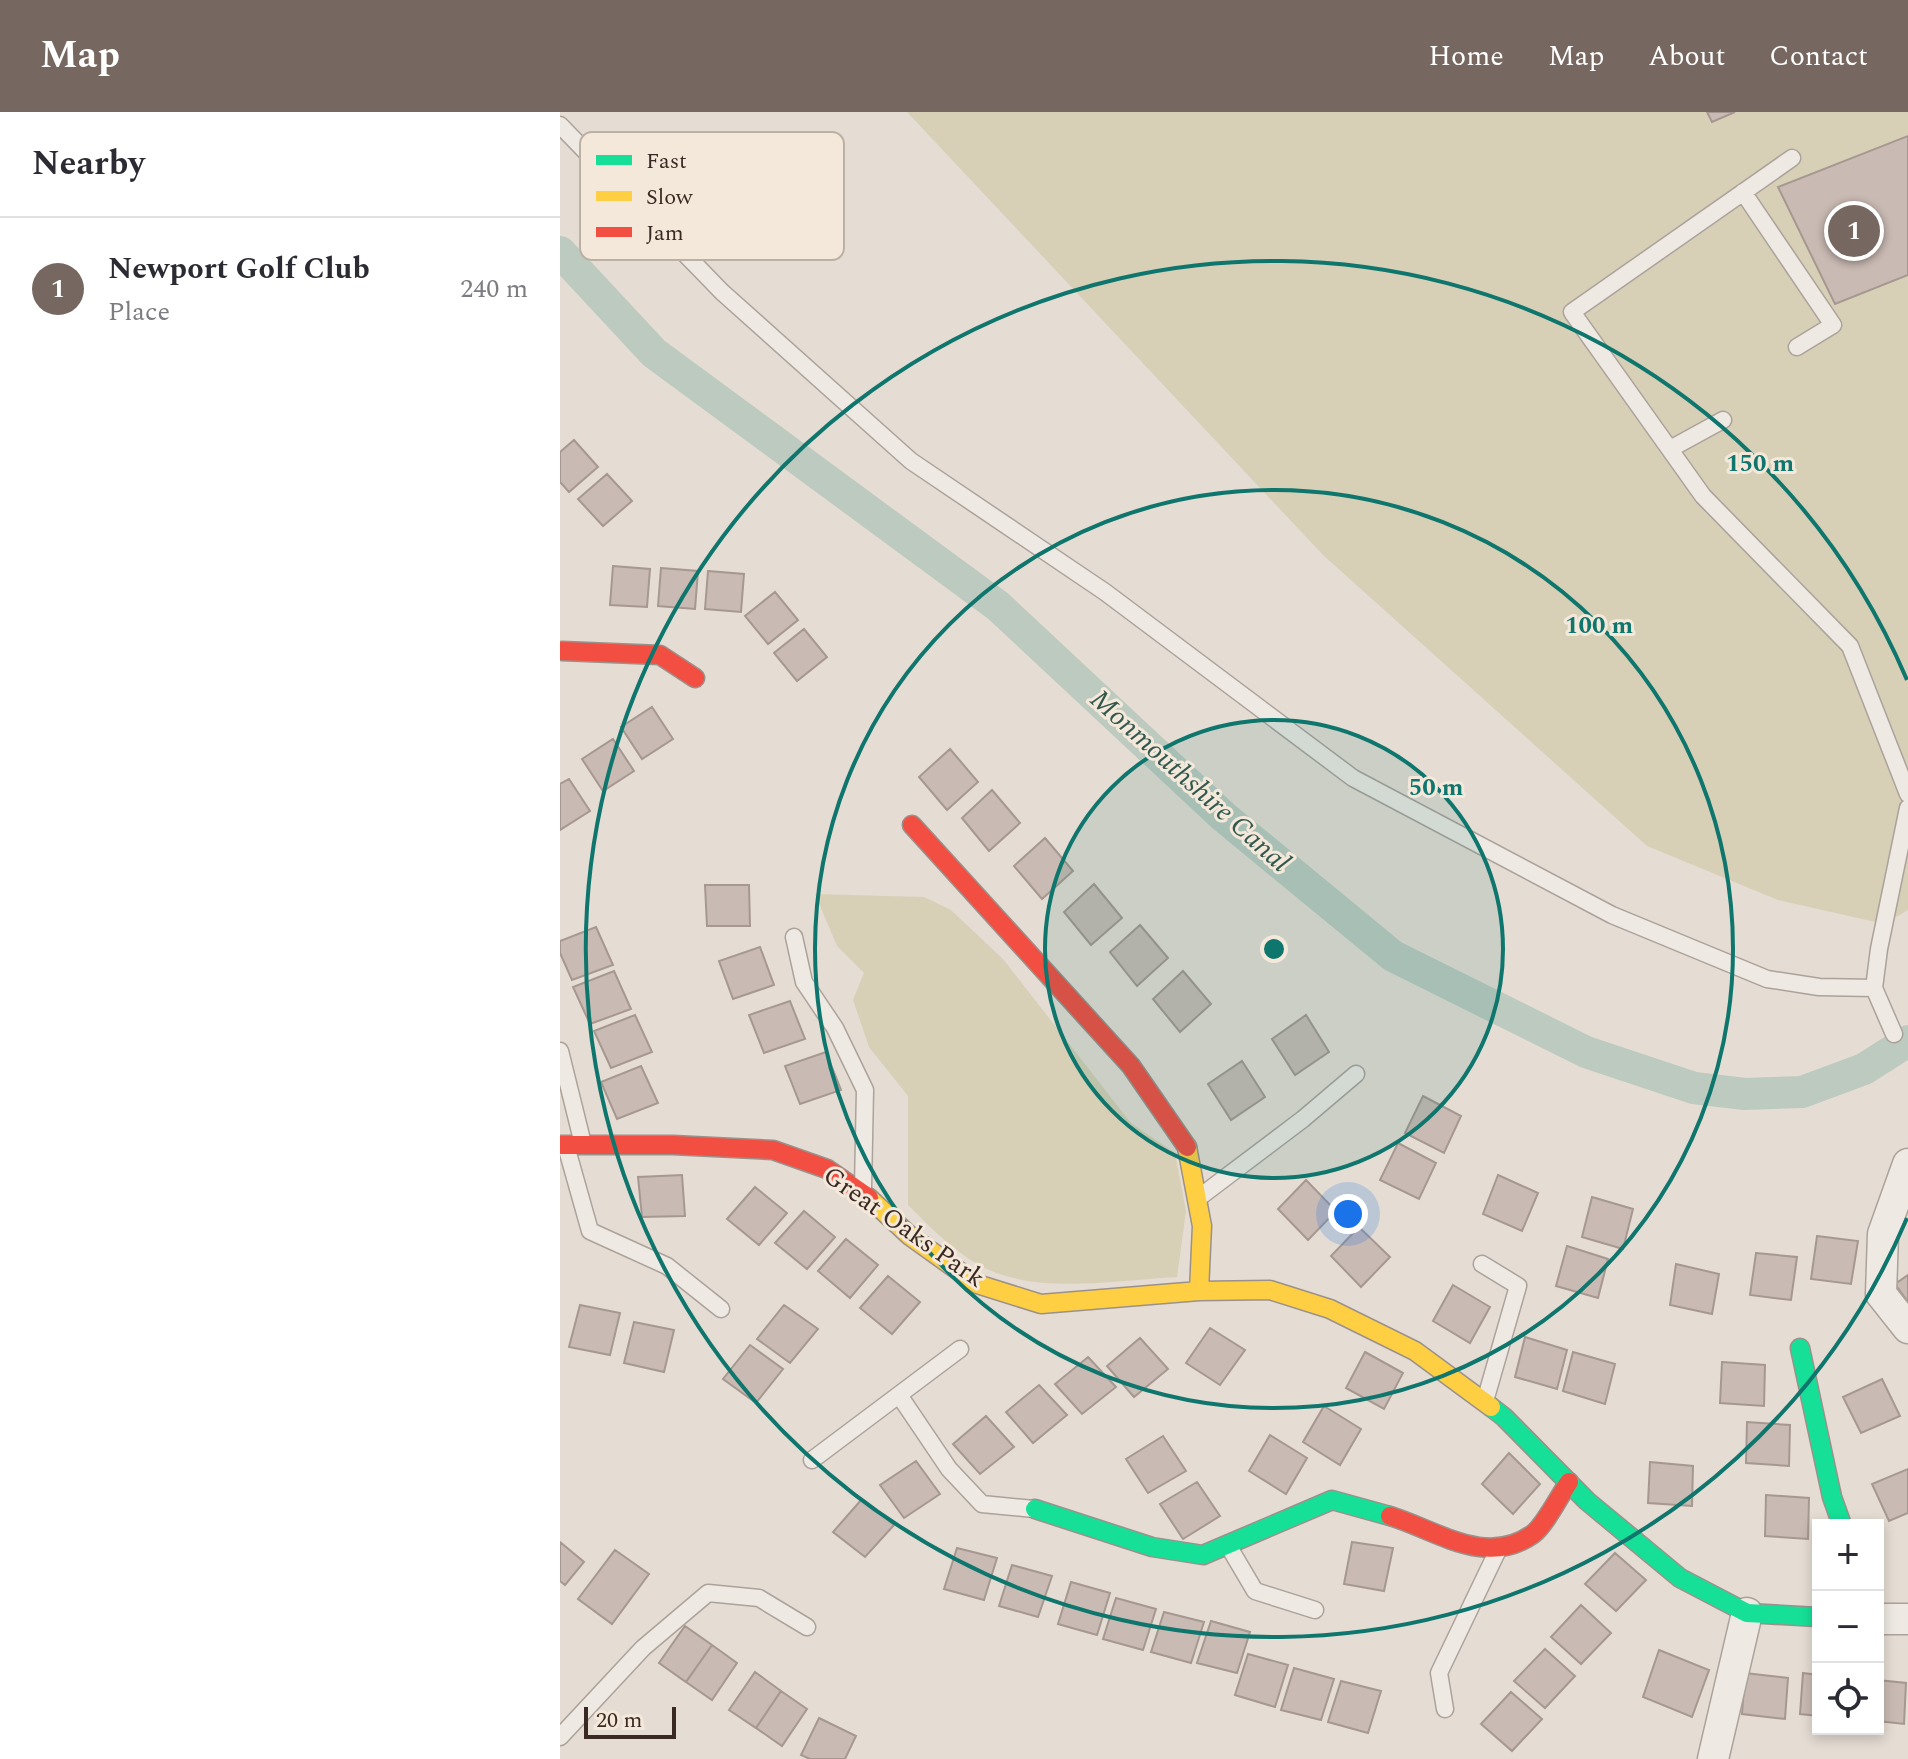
<!DOCTYPE html>
<html lang="en">
<head>
<meta charset="utf-8">
<style>
	body { margin:0; font-family:Spectral,serif; background:#f2f2f3; color:#2b2b33 }
	.controls { position:absolute; right:24px; bottom:24px; display:grid; overflow:hidden; border-radius:0px; box-shadow:0 4px 12px #0003 }
	.controls button { width:72px; height:72px; display:grid; place-items:center; padding:0; border:0; border-bottom:2px solid #e1e1e2; background:#fff; color:#2b2b33; font:40px sans-serif }
	.scale { position:absolute; left:24px; bottom:20px; width:92px; box-sizing:border-box; padding-left:8px; border:4px solid #3a2922; border-top:0; font-size:22px; line-height:28px; white-space:nowrap; color:#3a2922; -webkit-text-stroke:6px #f4e8da; paint-order:stroke }
	.you { position:absolute; left:788px; top:1102px; width:28px; height:28px; margin:-20px; border:6px solid #fff; border-radius:50%; background:#1a73e8; box-shadow:0 0 0 12px #1a73e833 }
	.badge { display:grid; place-items:center; width:52px; height:52px; border-radius:50%; background:#766860; color:#fff; font-size:26px; font-weight:700 }
	.pin { position:absolute; translate:-50% -50%; border:4px solid #fff; box-shadow:0 2px 8px #0006 }
	.list { margin:0; padding:0; list-style:none }
	h2 { display:flex; justify-content:space-between; align-items:center; height:104px; margin:0; padding:0 32px; font-size:34px }
	h2 small { font-size:26px; font-weight:400; color:#7c7c81 }
	.list li { display:grid; grid-template-columns:52px 1fr auto; gap:24px; align-items:center; box-sizing:border-box; height:144px; padding:0 32px; border-top:2px solid #e1e1e2 }
	.list b { display:block; font-size:30px; white-space:nowrap }
	.list p { margin:0; font-size:26px; white-space:nowrap; color:#7c7c81 }
	.list em { font-size:26px; font-style:normal; color:#7c7c81 }
	.icon { flex:none; width:44px; height:44px; fill:none; stroke:currentColor; stroke-width:2; stroke-linecap:round; stroke-linejoin:round }
	.map { position:relative; flex:none; width:1348px; height:1647px; overflow:hidden }
	header { display:flex; align-items:center; gap:48px; box-sizing:border-box; height:112px; padding:0 40px; background:#766860; color:#fff }
	header strong { font-size:38px }
	nav { display:flex; gap:44px; margin-inline-start:auto; font-size:28px }
	main { display:flex }
	aside { flex:1; background:#fff }
	.map>svg:first-child { display:block }
	.green { fill:#d7d0b6 }
	.lines { fill:none; stroke-linecap:round; stroke-linejoin:round }
	.canal { stroke:#bccabf; stroke-width:32 }
	.building { fill:#c9bab3; stroke:#a69891; stroke-width:2 }
	.lane-casing { stroke:#aba29b; stroke-width:19 }
	.street-casing { stroke:#aba29b; stroke-width:33 }
	.fast-casing { stroke:#9b918b; stroke-width:21 }
	.slow-casing { stroke:#9b918b; stroke-width:21 }
	.jam-casing { stroke:#9b918b; stroke-width:21 }
	.lane { stroke:#eee9e3; stroke-width:16 }
	.street { stroke:#eee9e3; stroke-width:30 }
	.fast { stroke:#16e098; stroke-width:18 }
	.slow { stroke:#ffcf43; stroke-width:18 }
	.jam { stroke:#f24e42; stroke-width:18 }
	.ring { fill:none; stroke:#0f766e; stroke-width:4 }
	.labels { text-anchor:middle; dominant-baseline:central; stroke-width:6; stroke-linejoin:round; paint-order:stroke }
	.street-label { font-size:26px; fill:#3a2922; stroke:#f4e8da }
	.water-label { font-size:28px; font-style:italic; fill:#33594f; stroke:#f4e8da }
	.key { fill:#f4e8da; stroke:#bcafa3; stroke-width:2 }
	.key-label { font-size:22px; fill:#3a2922 }
	.centre { fill:#0f766e; stroke:#f4e8da; stroke-width:4 }
	.ring-label { font-size:24px; text-anchor:middle; font-weight:bold; fill:#0f766e; stroke:#f4e8da; stroke-width:6; stroke-linejoin:round; paint-order:stroke }
</style>
</head>
<body>
<header>
<strong>Map</strong>
<nav><a>Home</a><a>Map</a><a>About</a><a>Contact</a></nav>
</header>
<main>
<aside>
<h2>Nearby<small></small></h2>
<ul class="list">
<li><span class="badge">1</span><div><b>Newport Golf Club</b><p>Place</p></div><em>240 m</em></li>
</ul>
</aside>
<div class="map">
<svg width="1348" height="1647" viewBox="0 0 1348 1647">
	<rect width="100%" height="100%" fill="#e5dcd3"/>
	<path class="green" d="M347 0H1348V798L1324 812 1218 788 1087 734 763 443Z
		M255 782 364 785 391 798 443 847 571 1011 615 1041 626 1099 617 1165C558 1168 484 1182 429 1158 398 1144 371 1116 348 1093V984L309 935 293 888 304 861 277 834Z"/>
	<g class="lines">
		<path class="canal" d="M0 140 94 241 438 494 664 705 833 844 1026 940 1134 976 1185 982 1242 980 1304 957 1348 929"/>
	</g>
	<path class="building" d="M1147 0H1175L1152 10Z
		M1348 24V163L1275 192 1218 75Z
		M14 328 38 355 9 380 0 370V340Z
		M47 362 72 389 43 414 18 387Z
		M53 454 90 457 87 495 50 493Z
		M101 456 138 459 135 497 98 494Z
		M148 459 184 462 181 500 145 497Z
		M215 480 238 508 208 532 185 504Z
		M244 517 267 545 237 569 214 541Z
		M92 595 113 627 82 647 61 615Z
		M53 627 74 659 43 679 22 647Z
		M390 637 418 670 387 698 359 665Z
		M9 667 30 699 0 718V672Z
		M432 678 460 711 429 739 402 706Z
		M485 726 513 759 482 787 454 754Z
		M534 772 562 806 531 833 504 800Z
		M145 773H189L190 814H147Z
		M580 813 608 846 577 874 550 840Z
		M36 815 53 853 12 868 0 841V829Z
		M200 835 214 873 173 887 159 849Z
		M54 859 71 897 30 912 13 875Z
		M623 859 651 892 620 920 593 887Z
		M230 889 245 927 204 941 189 903Z
		M75 903 92 940 51 956 34 919Z
		M746 903 769 940 735 963 712 927Z
		M266 940 281 978 240 992 225 954Z
		M682 949 705 985 671 1008 648 972Z
		M81 954 98 991 57 1007 41 970Z
		M863 984 901 1004 884 1041 845 1021Z
		M838 1031 876 1051 859 1087 820 1068Z
		M122 1063 125 1104 82 1105 78 1065Z
		M938 1063 978 1081 962 1119 923 1102Z
		M746 1068 776 1099 748 1128 718 1097Z
		M195 1075 227 1101 199 1133 167 1107Z
		M1032 1085 1073 1097 1063 1137 1022 1125Z
		M244 1099 275 1125 247 1157 215 1131Z
		M799 1115 830 1145 801 1175 771 1144Z
		M1257 1124 1298 1129 1291 1172 1251 1167Z
		M286 1127 318 1153 290 1186 258 1159Z
		M1007 1134 1048 1147 1038 1186 996 1174Z
		M1196 1141 1237 1145 1231 1188 1190 1183Z
		M1116 1152 1159 1162 1152 1202 1110 1193Z
		M1348 1163V1190L1335 1172Z
		M328 1164 360 1190 332 1222 300 1196Z
		M893 1173 930 1195 910 1231 873 1209Z
		M20 1193 60 1201 50 1243 9 1235Z
		M224 1193 258 1217 230 1251 197 1227Z
		M74 1210 114 1218 104 1260 64 1251Z
		M650 1216 685 1238 660 1273 626 1251Z
		M965 1225 1007 1238 997 1277 955 1265Z
		M580 1226 608 1257 574 1285 547 1254Z
		M190 1233 223 1257 196 1291 163 1267Z
		M805 1240 843 1261 824 1297 786 1276Z
		M1013 1240 1055 1252 1045 1292 1003 1279Z
		M528 1245 556 1275 522 1302 495 1272Z
		M1162 1250 1205 1253 1204 1294 1160 1291Z
		M1322 1267 1340 1304 1301 1321 1283 1285Z
		M479 1273 507 1303 473 1331 446 1300Z
		M764 1294 801 1317 780 1353 743 1330Z
		M426 1304 454 1335 420 1362 393 1332Z
		M1187 1310 1230 1313 1229 1354 1186 1351Z
		M710 1323 747 1346 726 1382 689 1359Z
		M603 1324 626 1359 588 1381 566 1347Z
		M949 1341 980 1372 953 1402 922 1372Z
		M356 1349 380 1382 344 1406 320 1373Z
		M1090 1350 1133 1354 1132 1394 1088 1391Z
		M1348 1357V1401L1329 1409 1312 1372Z
		M637 1370 660 1404 623 1427 600 1392Z
		M1206 1383 1249 1386 1248 1427 1205 1424Z
		M302 1387 334 1413 305 1445 273 1420Z
		M0 1430 24 1450 5 1473 0 1469Z
		M792 1430 833 1436 824 1479 784 1472Z
		M397 1436 437 1446 424 1488 384 1477Z
		M55 1438 89 1462 52 1512 18 1487Z
		M1055 1441 1086 1468 1056 1499 1025 1472Z
		M452 1453 492 1464 478 1505 439 1494Z
		M511 1470 550 1481 537 1523 498 1512Z
		M556 1486 596 1497 583 1538 543 1527Z
		M1021 1493 1051 1521 1021 1552 991 1525Z
		M604 1500 644 1510 631 1551 591 1540Z
		M651 1509 690 1520 677 1561 637 1551Z
		M125 1514 152 1533 126 1570 99 1551Z
		M152 1533 177 1551 152 1588 126 1570Z
		M985 1537 1015 1564 985 1596 954 1569Z
		M1099 1538 1149 1558 1132 1605 1083 1585Z
		M688 1542 728 1553 715 1595 675 1583Z
		M734 1556 774 1567 761 1608 721 1598Z
		M195 1560 221 1579 196 1616 169 1598Z
		M1185 1561 1228 1566 1225 1607 1182 1602Z
		M1243 1561 1258 1563V1604L1240 1602Z
		M1318 1568 1346 1571 1344 1612 1318 1609Z
		M781 1569 821 1579 808 1621 768 1610Z
		M221 1579 247 1597 222 1634 196 1616Z
		M951 1580 982 1607 952 1639 921 1612Z
		M259 1606 296 1624 285 1647H250L241 1643Z"/>
	<g class="lines">
		<defs>
			<path id="lane" d="M0 13 162 180 351 349 545 480 793 666 1052 803 1207 867 1259 875 1314 876
				M1232 46 1012 200 1143 384 1290 534 1348 682
				M1183 80 1273 213 1237 235
				M1110 337 1163 308
				M234 825 244 870 275 916 305 978 303 1075
				M1334 922 1314 876 1319 837 1348 696
				M0 939 23 1032
				M6 1034 30 1119 107 1154 161 1197
				M641 1084 743 1007 796 962
				M922 1152 958 1174 925 1289
				M339 1283 389 1357 422 1392 474 1397
				M252 1348 400 1237
				M669 1435 695 1479 755 1498
				M885 1597 879 1561 937 1440
				M0 1625 83 1536 148 1481 199 1486 247 1515"/>
			<path id="street" d="M1348 1052 1323 1122 1321 1182 1348 1216
				M1318 1507H1348
				M1153 1647 1187 1501"/>
			<path id="fast" d="M1240 1236 1272 1385 1282 1413
				M931 1295 944 1305 1027 1389 1120 1466 1187 1501 1258 1505
				M475 1397 592 1435 643 1443 772 1388 830 1404"/>
			<path id="slow" d="M627 1035 642 1114 639 1179
				M309 1086 350 1124 417 1172 481 1192 639 1179 710 1178 770 1197 855 1239 931 1295"/>
			<path id="jam" d="M2 539 100 543 135 566
				M352 713 571 954 627 1035
				M0 1033H113L213 1038 267 1057 309 1086
				M830 1404C876 1418 926 1456 973 1422 985 1413 1000 1383 1009 1370"/>
		</defs>
		<use href="#lane" class="lane-casing"/>
		<use href="#street" class="street-casing"/>
		<use href="#fast" class="fast-casing"/>
		<use href="#slow" class="slow-casing"/>
		<use href="#jam" class="jam-casing"/>
		<use href="#lane" class="lane"/>
		<use href="#street" class="street"/>
		<use href="#fast" class="fast"/>
		<use href="#slow" class="slow"/>
		<use href="#jam" class="jam"/>
	</g>
	<circle cx="714" cy="837" r="229" fill="#0f766e" fill-opacity=".12"/>
	<g class="ring">
		<circle cx="714" cy="837" r="229"/>
		<circle cx="714" cy="837" r="459"/>
		<path d="M1347 1106A688 688 0 1 1 1347 568"/>
	</g>
	<g class="labels">
		<g class="street-label">
			<text transform="translate(344 1115) rotate(35)">Great Oaks Park</text>
		</g>
		<g class="water-label">
			<text transform="translate(630 669) rotate(42)">Monmouthshire Canal</text>
		</g>
	</g>
	<rect x="20" y="20" width="264" height="128" rx="12" class="key"/>
	<rect x="36" y="43" width="36" height="10" fill="#16e098"/>
	<rect x="36" y="79" width="36" height="10" fill="#ffcf43"/>
	<rect x="36" y="115" width="36" height="10" fill="#f24e42"/>
	<g class="key-label">
		<text x="86" y="56">Fast</text>
		<text x="86" y="92">Slow</text>
		<text x="86" y="128">Jam</text>
	</g>
	<circle cx="714" cy="837" r="12" class="centre"/>
	<g class="ring-label">
		<text x="1200" y="359">150 m</text>
		<text x="1039" y="521">100 m</text>
		<text x="876" y="683">50 m</text>
	</g>
</svg>
<div class="controls">
<button>+</button>
<button>−</button>
<button><svg class="icon" aria-label="locate" viewBox="0 0 24 24"><circle cx="12" cy="12" r="6"/><path d="M12 2v4M12 18v4M2 12h4M18 12h4"/></svg></button>
</div>
<div class="scale">20 m</div>
<div class="you"></div>
<div class="pin badge" style="left:1294px;top:119px">1</div>
</div>
</main>
</body>
</html>
